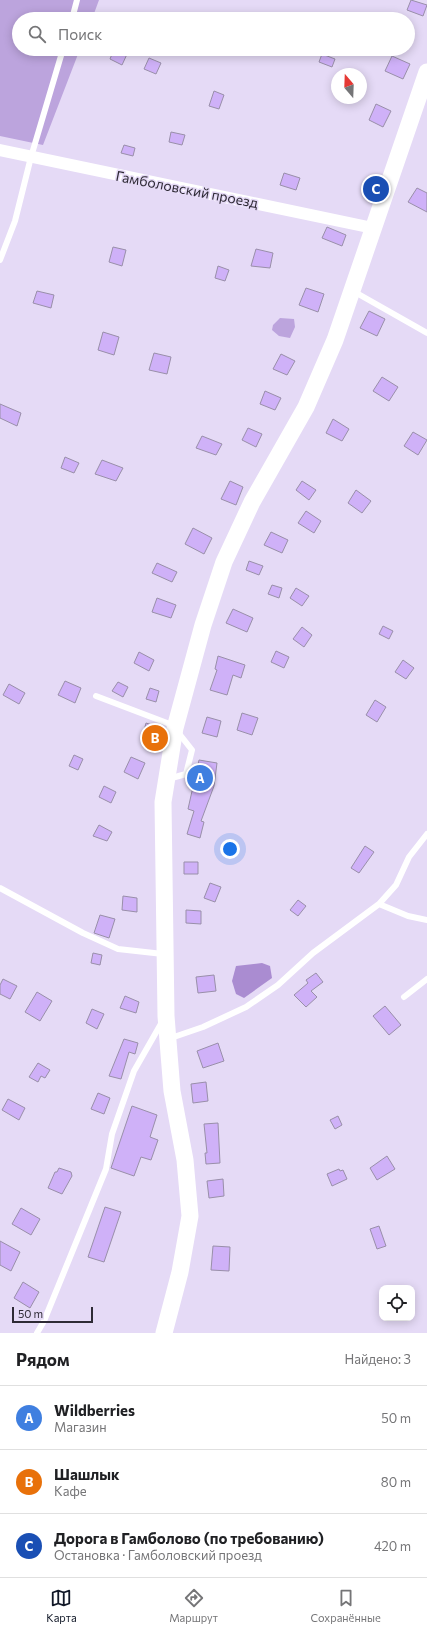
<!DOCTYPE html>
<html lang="ru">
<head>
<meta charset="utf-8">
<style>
	body { margin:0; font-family:Commissioner,sans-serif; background:#f6f6f6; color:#202124 }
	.controls { position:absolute; right:12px; bottom:12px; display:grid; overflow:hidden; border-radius:8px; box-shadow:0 2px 10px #0003 }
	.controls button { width:36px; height:36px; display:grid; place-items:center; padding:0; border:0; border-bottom:1px solid #e0e0e0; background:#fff; color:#202124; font:20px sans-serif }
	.compass { position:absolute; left:331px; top:68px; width:36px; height:36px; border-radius:50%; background:#fff; box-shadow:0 2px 10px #0003; rotate:341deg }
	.scale { position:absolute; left:12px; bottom:10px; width:81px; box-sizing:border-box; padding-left:4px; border:2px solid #2e2a35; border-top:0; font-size:11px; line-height:14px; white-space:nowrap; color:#2e2a35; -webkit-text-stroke:3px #e5daf6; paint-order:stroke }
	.you { position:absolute; left:230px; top:849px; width:14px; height:14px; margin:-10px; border:3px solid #fff; border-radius:50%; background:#1a73e8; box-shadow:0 0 0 6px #1a73e833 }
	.badge { display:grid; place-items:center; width:26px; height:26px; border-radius:50%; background:#111827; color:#fff; font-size:13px; font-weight:700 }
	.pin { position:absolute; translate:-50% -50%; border:2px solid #fff; box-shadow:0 1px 4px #0006 }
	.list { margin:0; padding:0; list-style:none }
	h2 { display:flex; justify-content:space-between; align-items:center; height:52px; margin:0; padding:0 16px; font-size:17px }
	h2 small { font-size:13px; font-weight:400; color:#757577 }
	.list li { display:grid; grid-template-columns:26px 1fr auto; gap:12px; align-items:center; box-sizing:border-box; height:64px; padding:0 16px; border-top:1px solid #e0e0e0 }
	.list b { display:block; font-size:15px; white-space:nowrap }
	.list p { margin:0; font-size:13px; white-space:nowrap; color:#757577 }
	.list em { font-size:13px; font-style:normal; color:#757577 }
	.icon { flex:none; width:22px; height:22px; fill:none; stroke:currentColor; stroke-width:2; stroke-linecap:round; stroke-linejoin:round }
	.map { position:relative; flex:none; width:427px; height:1333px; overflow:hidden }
	.search { position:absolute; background:#fff; box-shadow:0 2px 10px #0003; left:12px; right:12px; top:12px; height:44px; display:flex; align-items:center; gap:10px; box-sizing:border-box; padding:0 14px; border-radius:22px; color:#757577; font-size:15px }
	.sheet { height:244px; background:#fff }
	nav { display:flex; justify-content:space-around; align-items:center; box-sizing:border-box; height:56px; border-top:1px solid #e0e0e0; background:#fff; font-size:11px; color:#757577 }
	nav a { display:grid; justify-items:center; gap:2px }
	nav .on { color:#111827 }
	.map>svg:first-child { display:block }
	.green { fill:#bca4dd }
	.water { fill:#aa8cd1 }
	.building { fill:#cfb1f8; stroke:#998fa9 }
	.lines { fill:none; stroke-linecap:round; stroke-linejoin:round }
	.lane { stroke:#fff; stroke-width:6 }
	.street { stroke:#fff; stroke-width:12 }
	.secondary { stroke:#fff; stroke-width:17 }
	.labels { text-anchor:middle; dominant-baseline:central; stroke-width:3; stroke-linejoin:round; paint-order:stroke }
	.street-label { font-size:14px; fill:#2e2a35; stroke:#e5daf6 }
</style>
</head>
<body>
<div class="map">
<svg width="427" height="1333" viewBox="0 0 427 1333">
	<rect width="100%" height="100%" fill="#e5daf6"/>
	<path class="green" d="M0 0H99L92 19H19V49H80L43 145 0 136Z
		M280 318 294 319 295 327 290 338 279 336 272 330 273 325Z"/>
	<path class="water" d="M262 963 270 966 272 978 244 998 236 994 232 981 236 966Z"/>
	<path class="building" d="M411 0 427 5 423 16 407 10Z
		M114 49H121L128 52 122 65 110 59Z
		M322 54 335 59 332 67 319 62Z
		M392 56 410 64 403 79 385 71Z
		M149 58 161 63 156 74 144 69Z
		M214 91 224 95 219 109 209 106Z
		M376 104 391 111 383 127 369 120Z
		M171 132 185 135 182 145 169 142Z
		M124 145 135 148 133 156 121 153Z
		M284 173 300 178 296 190 280 185Z
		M417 188 427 193V212L408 202Z
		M327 227 346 235 342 246 322 238Z
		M113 247 126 250 122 266 109 262Z
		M256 249 273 253 270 268 251 266Z
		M218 266 229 270 225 281 215 278Z
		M306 288 324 294 318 312 299 305Z
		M37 291 54 295 51 308 33 303Z
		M369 311 385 319 377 336 360 328Z
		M103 332 119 337 114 355 98 350Z
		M154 353 171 357 167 374 149 370Z
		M281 354 295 361 287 375 273 369Z
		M382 377 398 387 389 401 373 391Z
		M265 391 281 398 275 410 260 404Z
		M0 404 21 413 17 426 0 418Z
		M333 419 349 429 342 441 326 433Z
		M248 428 262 434 256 447 242 440Z
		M413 432 427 440 418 455 404 446Z
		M202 436 222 444 216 455 196 448Z
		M65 457 79 463 74 473 61 468Z
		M102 460 123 468 116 481 95 474Z
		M230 481 243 487 236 505 221 499Z
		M302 481 316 490 309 500 296 490Z
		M356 490 371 501 362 513 348 503Z
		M306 511 321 521 314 533 298 523Z
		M193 528 212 538 204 554 185 544Z
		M271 532 288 540 282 553 264 545Z
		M249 561 263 566 259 575 246 570Z
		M157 563 177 572 172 582 152 573Z
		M272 585 282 588 279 598 268 594Z
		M296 588 309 596 302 606 290 598Z
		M157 598 176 605 171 618 152 612Z
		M233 609 253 618 247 632 226 623Z
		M383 626 393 631 389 639 379 634Z
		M302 627 312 635 304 647 293 639Z
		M276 651 289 657 284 668 271 662Z
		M139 652 154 660 149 671 134 663Z
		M218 656 245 665 241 678 233 675 227 695 210 690 217 670 215 669Z
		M403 660 414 668 406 679 395 672Z
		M65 681 81 688 75 703 58 695Z
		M118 682 128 687 123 697 112 691Z
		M9 684 25 693 19 704 3 695Z
		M150 688 159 691 156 702 146 699Z
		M375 700 386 707 377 722 366 715Z
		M242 713 258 718 252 735 237 730Z
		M207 717 221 721 217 737 202 733Z
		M146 723 155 726 150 740 142 738Z
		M74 755 83 759 78 770 69 766Z
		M131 757 145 763 138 779 124 772Z
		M199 760 217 763 214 786 201 821 204 822 200 838 187 834 194 811 188 809Z
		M104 786 116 792 111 803 99 797Z
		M99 825 112 832 107 841 93 836Z
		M365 846 374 852 359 873 351 868Z
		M184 862H198V874H184Z
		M210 883 221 887 215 902 204 898Z
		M123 896 137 898V912L122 910Z
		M298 900 306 906 298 916 290 910Z
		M186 910 201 911V924L186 923Z
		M100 915 115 919 109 938 94 933Z
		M93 953 102 955 100 965 91 963Z
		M316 973 323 982 311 991 317 997 306 1007 294 995 308 983 306 980Z
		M214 975 216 991 198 993 196 977Z
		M3 979 17 986 10 999 0 994V985Z
		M37 992 52 1001 40 1021 25 1012Z
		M125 996 139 1002 136 1013 120 1008Z
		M385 1006 401 1025 389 1035 373 1016Z
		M92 1009 104 1014 97 1029 86 1023Z
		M124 1039 138 1043 135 1054 129 1052 121 1079 109 1076Z
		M218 1043 224 1061 203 1068 197 1051Z
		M38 1063 50 1070 45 1078 41 1076 38 1082 29 1077Z
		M206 1082 208 1101 193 1103 191 1084Z
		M98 1093 110 1098 104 1114 91 1109Z
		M8 1099 25 1108 19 1120 2 1110Z
		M132 1106 157 1115 150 1137 158 1140 151 1160 141 1157 134 1176 111 1168Z
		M338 1116 342 1125 335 1129 330 1120Z
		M218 1123 220 1163 206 1164 205 1153H207L204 1124Z
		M387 1156 395 1169 377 1180 370 1168Z
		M59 1168 71 1172 72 1176 62 1194 48 1188 55 1172H57Z
		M339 1169 340 1171 343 1170 347 1179 332 1186 327 1174Z
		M223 1179 224 1196 209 1198 207 1181Z
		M105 1207 121 1212 104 1262 88 1257Z
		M21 1208 40 1219 31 1235 12 1224Z
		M379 1226 386 1246 377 1249 370 1229Z
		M0 1241 20 1252 11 1271 0 1265Z
		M213 1246 230 1247 229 1271 211 1270Z
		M23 1282 39 1292 30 1308 14 1298Z"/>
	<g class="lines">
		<path class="lane" d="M72 19 77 0
			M0 260 15 221 31 157 63 49
			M353 291 427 333
			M96 696 175 726
			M168 779 186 774 192 750 177 731
			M0 888 83 933 118 949 163 954
			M379 904 408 916 427 920
			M404 997 427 979
			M168 1039 203 1027 246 1007 278 985 313 953 379 904 396 885 409 857 427 834
			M37 1333 44 1321 106 1169 112 1134 134 1071 162 1022"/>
		<path class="street" d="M0 150 373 228"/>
		<path class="secondary" d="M164 1333 180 1272 190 1216 185 1160 172 1091 166 1016 163 802 175 728 203 625 224 562 252 502 306 407 335 340 427 72"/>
	</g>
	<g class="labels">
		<g class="street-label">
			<text transform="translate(187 189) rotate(11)">Гамболовский проезд</text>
		</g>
	</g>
</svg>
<div class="controls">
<button><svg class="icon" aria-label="locate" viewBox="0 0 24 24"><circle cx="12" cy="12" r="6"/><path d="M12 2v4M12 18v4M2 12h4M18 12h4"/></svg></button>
</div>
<svg class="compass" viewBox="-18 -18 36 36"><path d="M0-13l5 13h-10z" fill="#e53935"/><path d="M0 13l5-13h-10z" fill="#757577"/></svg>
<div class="scale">50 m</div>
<div class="you"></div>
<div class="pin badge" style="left:200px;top:778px;background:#3f7fe0">A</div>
<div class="pin badge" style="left:155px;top:738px;background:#e8710a">B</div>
<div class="pin badge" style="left:376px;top:189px;background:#1a4fb4">C</div>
<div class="search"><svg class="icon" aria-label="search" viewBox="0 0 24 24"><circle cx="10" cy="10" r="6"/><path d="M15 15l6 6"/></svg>Поиск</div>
</div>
<section class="sheet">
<h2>Рядом<small>Найдено: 3</small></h2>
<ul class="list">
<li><span class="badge" style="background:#3f7fe0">A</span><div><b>Wildberries</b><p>Магазин</p></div><em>50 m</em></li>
<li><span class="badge" style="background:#e8710a">B</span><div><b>Шашлык</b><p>Кафе</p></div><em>80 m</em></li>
<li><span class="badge" style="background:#1a4fb4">C</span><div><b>Дорога в Гамболово (по требованию)</b><p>Остановка · Гамболовский проезд</p></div><em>420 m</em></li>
</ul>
</section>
<nav>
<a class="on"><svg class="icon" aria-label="map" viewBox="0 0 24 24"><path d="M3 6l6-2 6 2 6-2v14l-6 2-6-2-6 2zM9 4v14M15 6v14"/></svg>Карта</a>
<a><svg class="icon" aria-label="directions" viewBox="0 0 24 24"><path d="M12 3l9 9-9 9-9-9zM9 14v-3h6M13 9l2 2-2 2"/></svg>Маршрут</a>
<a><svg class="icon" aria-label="saved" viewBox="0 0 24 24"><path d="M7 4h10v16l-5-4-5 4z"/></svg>Сохранённые</a>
</nav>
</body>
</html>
